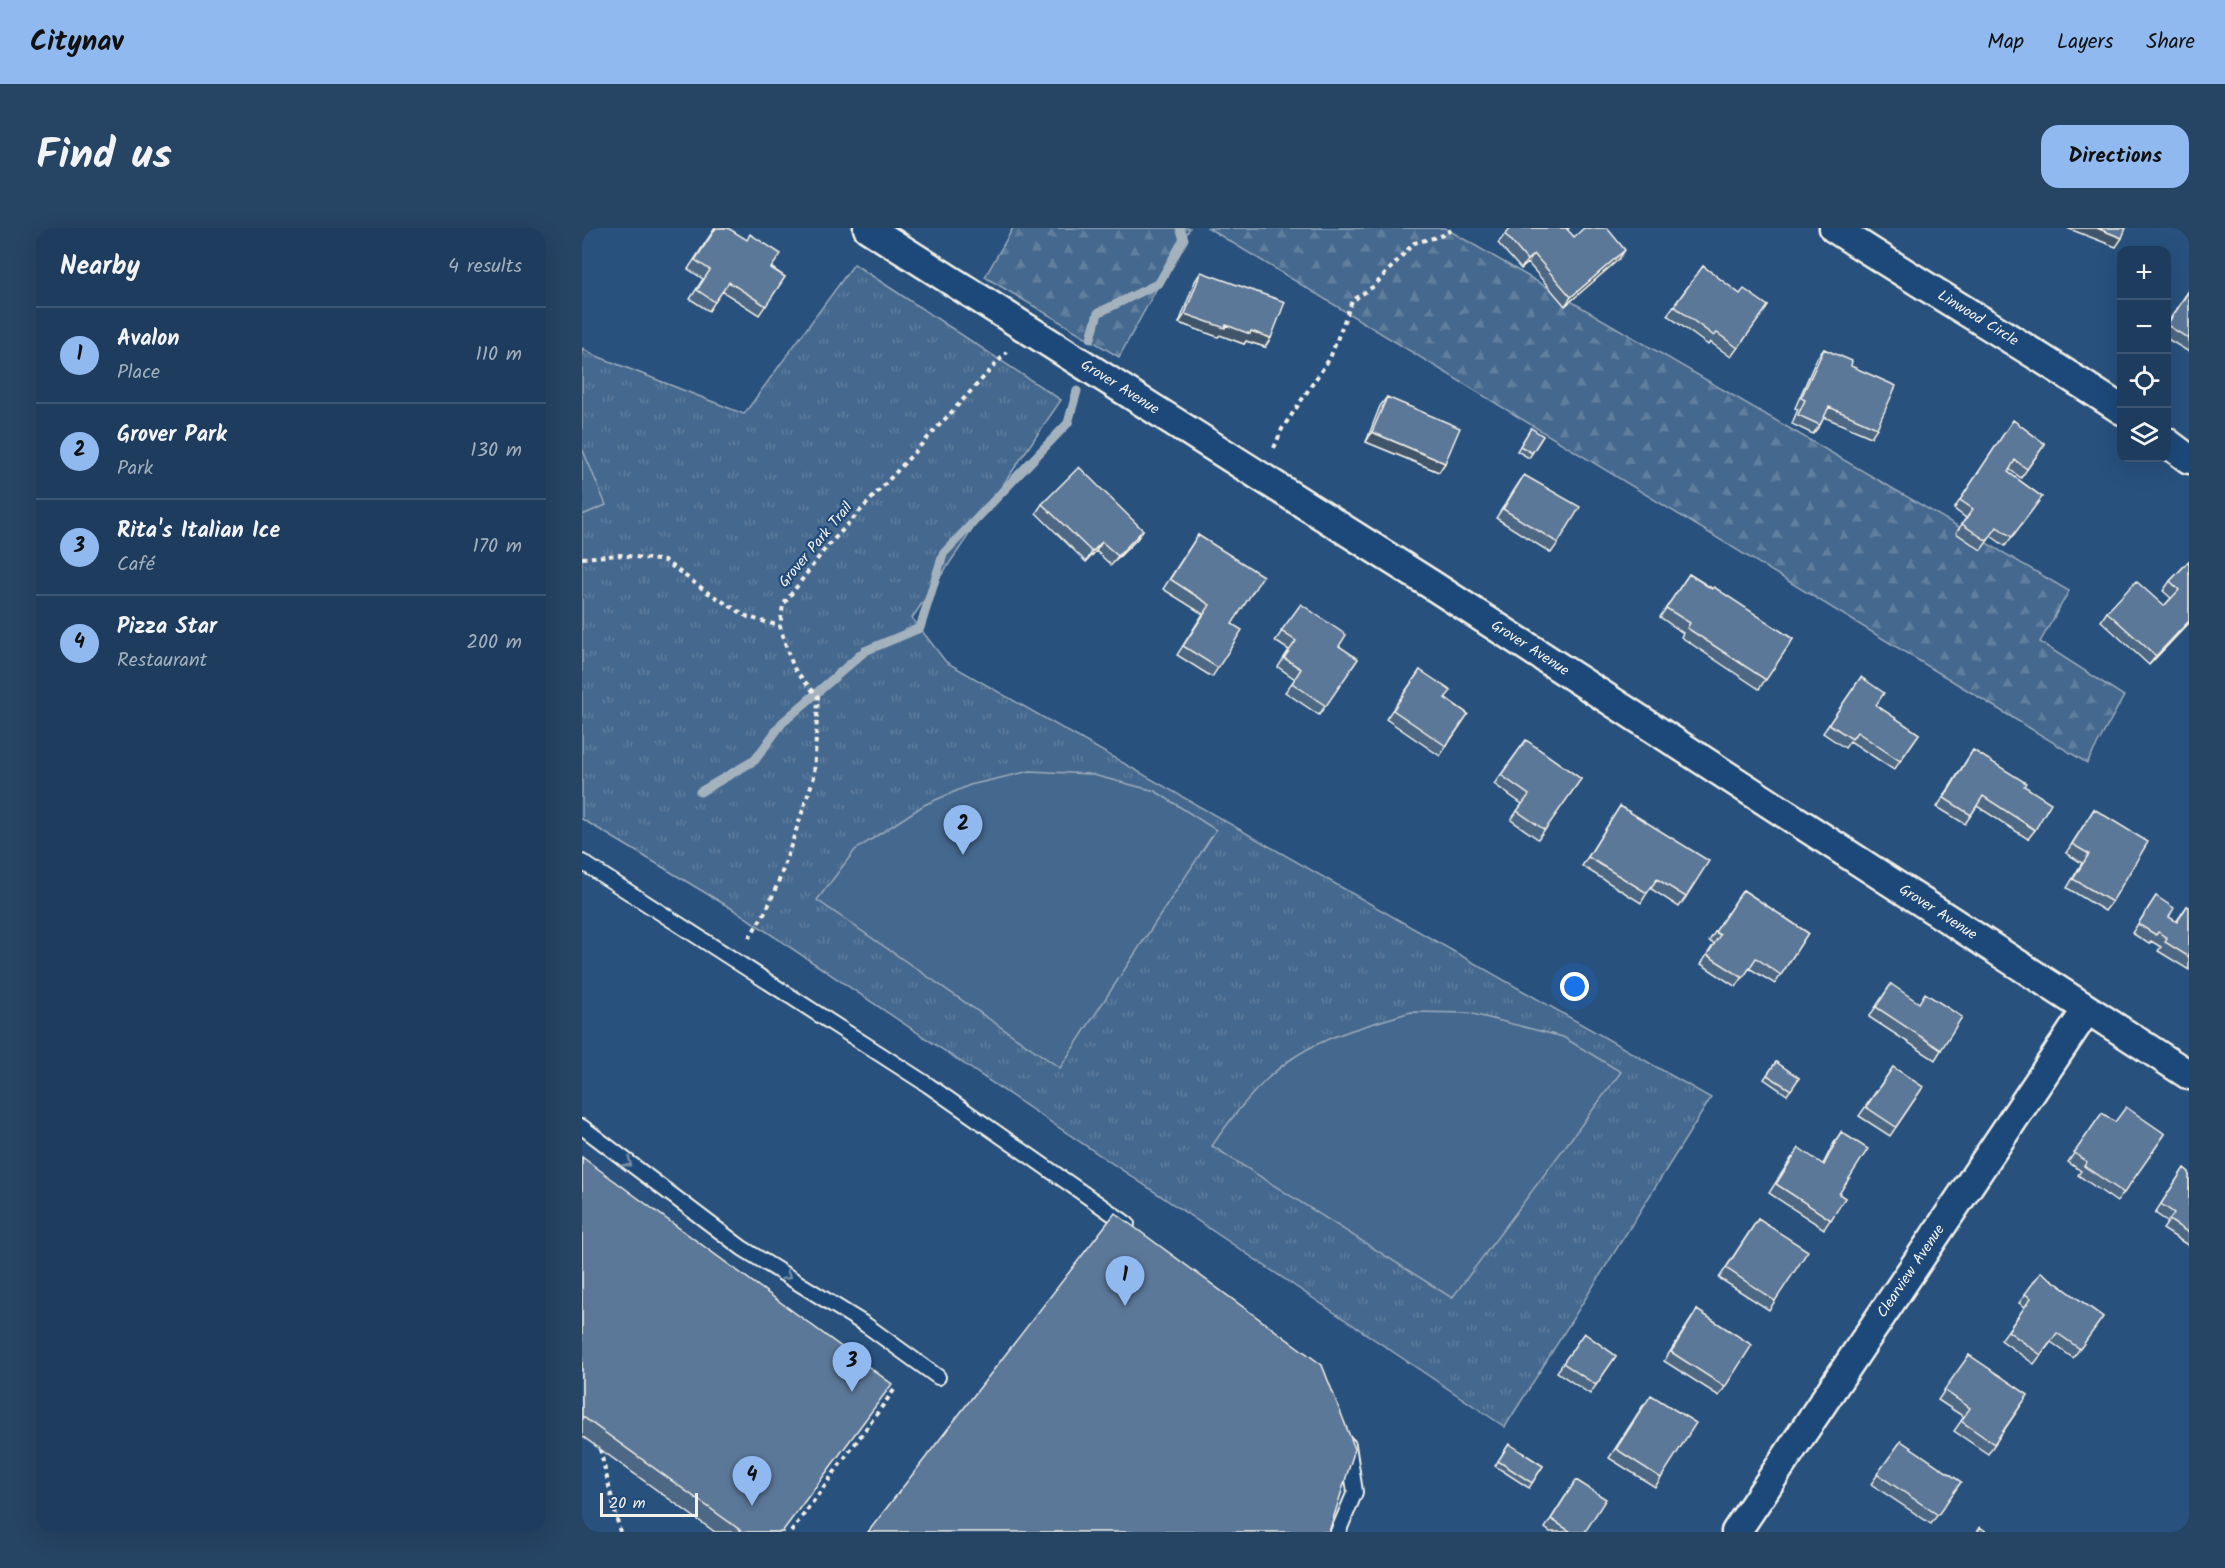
<!DOCTYPE html>
<html lang="en">
<head>
<meta charset="utf-8">
<style>
	body { margin:0; font-family:Kalam,sans-serif; background:#264464; color:#f1f3f6 }
	.controls { position:absolute; right:18px; top:18px; display:grid; overflow:hidden; border-radius:12px; box-shadow:0 6px 24px #0002 }
	.controls button { width:54px; height:54px; display:grid; place-items:center; padding:0; border:0; border-bottom:2px solid #3c5673; background:#1e3d5e; color:#f1f3f6; font:30px sans-serif }
	.scale { position:absolute; left:18px; bottom:15px; width:98px; box-sizing:border-box; padding-left:6px; border:3px solid #f4f1e8; border-top:0; font-size:16px; line-height:21px; white-space:nowrap; color:#f4f1e8; -webkit-text-stroke:4px #1f4a7a; paint-order:stroke }
	.you { position:absolute; left:993px; top:759px; width:21px; height:21px; margin:-15px; border:4px solid #fff; border-radius:50%; background:#1a73e8; box-shadow:0 0 0 9px #1a73e833 }
	.badge { display:grid; place-items:center; width:39px; height:39px; border-radius:50%; background:#90b9f0; color:#111; font-size:20px; font-weight:700 }
	.pin { position:absolute; translate:-50% -50px; filter:drop-shadow(0 2px 3px #0008) }
	.pin::after { content:''; position:absolute; top:32px; width:21px; height:18px; background:inherit; clip-path:polygon(0 0,100% 0,50% 100%) }
	.list { margin:0; padding:0; list-style:none }
	h2 { display:flex; justify-content:space-between; align-items:center; height:78px; margin:0; padding:0 24px; font-size:26px }
	h2 small { font-size:20px; font-weight:400; color:#a1aebc }
	.list li { display:grid; grid-template-columns:39px 1fr auto; gap:18px; align-items:center; box-sizing:border-box; height:96px; padding:0 24px; border-top:2px solid #3c5673 }
	.list b { display:block; font-size:22px; white-space:nowrap }
	.list p { margin:0; font-size:20px; white-space:nowrap; color:#a1aebc }
	.list em { font-size:20px; font-style:normal; color:#a1aebc }
	.icon { flex:none; width:33px; height:33px; fill:none; stroke:currentColor; stroke-width:2; stroke-linecap:round; stroke-linejoin:round }
	.map { position:relative; flex:none; width:1607px; height:1304px; overflow:hidden; border-radius:18px }
	header { display:flex; align-items:center; gap:36px; box-sizing:border-box; height:84px; padding:0 30px; background:#90b9f0; color:#111 }
	header strong { font-size:28px }
	nav { display:flex; gap:33px; margin-inline-start:auto; font-size:21px }
	.intro { display:flex; align-items:center; justify-content:space-between; box-sizing:border-box; height:144px; padding:0 36px }
	h1 { margin:0; font-size:42px }
	.button { padding:15px 27px; border-radius:18px; background:#90b9f0; color:#111; font-size:21px; font-weight:700 }
	main { display:flex; gap:36px; padding:0 36px }
	aside { flex:1; background:#1e3d5e; border-radius:18px; box-shadow:0 6px 24px #0002 }
	.map>svg:first-child { display:block }
	.grass { fill:url(#grass-tufts); stroke:#9cacbb; stroke-width:1.5 }
	.forest { fill:url(#forest-firs); stroke:#9cacbb; stroke-width:1.5 }
	.pitch { fill:#45688e; stroke:#9cacbb; stroke-width:1.5 }
	.lines { fill:none; stroke-linecap:round; stroke-linejoin:round }
	.stream { stroke:#a4b2be; stroke-width:9 }
	.lane-casing { stroke:#f4f1e8; stroke-width:18 }
	.street-casing { stroke:#f4f1e8; stroke-width:33 }
	.path { stroke:#f4f1e8; stroke-width:4; stroke-dasharray:4.5 4.5; stroke-linecap:butt }
	.lane { stroke:#1f4a7a; stroke-width:14 }
	.street { stroke:#1f4a7a; stroke-width:28 }
	.wall { fill:#4e6784; stroke:#f4f1e8; stroke-width:1.5 }
	.shaded-wall { fill:#40546b; stroke:#f4f1e8; stroke-width:1.5 }
	.building { fill:#5b7899; stroke:#f4f1e8; stroke-width:1.5 }
	.oneway { stroke:#748da6 }
	.labels { text-anchor:middle; dominant-baseline:central; stroke-width:4.5; stroke-linejoin:round; paint-order:stroke }
	.street-label { font-size:15px; fill:#f4f1e8; stroke:#1f4a7a }
</style>
</head>
<body>
<header>
<strong>Citynav</strong>
<nav><a>Map</a><a>Layers</a><a>Share</a></nav>
</header>
<div class="intro"><h1>Find us</h1><a class="button">Directions</a></div>
<main>
<aside>
<h2>Nearby<small>4 results</small></h2>
<ul class="list">
<li><span class="badge">1</span><div><b>Avalon</b><p>Place</p></div><em>110 m</em></li>
<li><span class="badge">2</span><div><b>Grover Park</b><p>Park</p></div><em>130 m</em></li>
<li><span class="badge">3</span><div><b>Rita's Italian Ice</b><p>Café</p></div><em>170 m</em></li>
<li><span class="badge">4</span><div><b>Pizza Star</b><p>Restaurant</p></div><em>200 m</em></li>
</ul>
</aside>
<div class="map">
<svg width="1607" height="1304" viewBox="0 0 1607 1304">
	<defs>
		<pattern id="grass-tufts" width="24" height="20" patternUnits="userSpaceOnUse" patternTransform="scale(1.5)"><rect width="24" height="20" fill="#45688e"/><path d="M3 7l-1-3M5 7V3M7 7l1-3M15 17l-1-3M17 17v-4M19 17l1-3" fill="none" stroke="#607e9e"/></pattern>
		<pattern id="forest-firs" width="22" height="20" patternUnits="userSpaceOnUse" patternTransform="scale(1.5)"><rect width="22" height="20" fill="#45688e"/><path d="M5 1l3.5 6h-7zM16 11l3.5 6h-7z" fill="#607e9e"/></pattern>
	</defs>
	<rect width="100%" height="100%" fill="#28517e"/>
	<filter id="ink" filterUnits="userSpaceOnUse"><feTurbulence type="fractalNoise" baseFrequency=".0167" numOctaves="2"/><feDisplacementMap in="SourceGraphic" scale="12" xChannelSelector="R" yChannelSelector="G"/><feConvolveMatrix kernelMatrix="1 2 1 2 8 2 1 2 1" color-interpolation-filters="sRGB"/></filter>
	<g filter="url(#ink)">
		<path class="grass" d="M272 36 479 172 330 390 364 434 1129 870 923 1199 157 685 0 591V120L12 127 162 186Z"/>
		<path class="forest" d="M431 0H608L537 129 403 49Z
			M626 0H863L1487 363 1458 414 1542 468 1505 535Z"/>
		<path class="pitch" d="M0 220 24 277 0 287Z
			M448 543 507 546 573 563 634 602 478 840 235 672 273 622 342 577 388 557Z
			M829 784 887 785 981 809 1039 844 870 1070 630 918C650 888 682 848 714 828 748 806 790 796 829 784Z"/>
		<g class="lines">
			<path class="stream" d="M509 110 516 85 577 55 602 11 598 0
				M118 564 173 532 200 495 283 423 338 400 361 326 486 195 495 163"/>
			<defs>
				<path id="lane" d="M0 634 346 857 545 996
					M0 899 160 1020 284 1097 356 1149
					M756 1304 773 1264 766 1217"/>
				<g id="street">
					<path id="s1" d="M286 0 850 357 1607 847"/>
					<path id="s2" d="M1252 0C1347 62 1445 119 1540 182"/>
					<path d="M1584 214 1607 231"/>
					<path id="s3" d="M1154 1304 1504 783"/>
				</g>
			</defs>
			<use href="#lane" class="lane-casing"/>
			<use href="#street" class="street-casing"/>
			<path class="path" d="M692 220 700 201 748 130 770 73 792 58 832 15 859 8 873 0
				M0 330 38 327 83 333 125 364 166 389 198 398
				M167 710 185 681 198 650 232 549 236 469 213 442 206 425 198 398 201 377 243 321 425 124
				M18 1221 38 1304
				M209 1304 312 1162"/>
			<use href="#lane" class="lane"/>
			<use href="#street" class="street"/>
		</g>
		<path class="wall" d="M133 0 203 49 177 87 140 63 127 83 108 71 121 51 106 41Z
			M929 0H987L985 2 992 9 1037 31 983 78 946 35 939 41 916 15 923 6Z
			M1121 38 1158 66 1186 78 1149 129 1128 114 1126 117 1085 87Z
			M619 44 683 119 664 113 662 116 638 107 636 109 597 95 613 53Z
			M1607 62V124L1584 110V97Z
			M1242 121 1269 138 1295 200 1289 209 1242 189 1238 197 1231 206 1210 196 1216 181 1213 180 1235 130Z
			M805 169 863 235 857 244 784 214 798 178Z
			M1431 192 1463 216 1439 250 1427 241 1426 244 1460 269 1423 318 1409 308 1399 322 1374 305 1384 290 1372 281Z
			M949 200 961 208 947 230 935 223Z
			M942 247 976 315 969 325 914 290Z
			M460 276 561 302 555 311 529 337 514 323 504 334 454 285Z
			M616 307 650 396 636 440 630 449 595 427 621 386 581 361Z
			M1607 333V395L1567 437 1519 393 1525 384 1582 378 1589 370 1581 363 1588 353Z
			M1107 346 1211 411 1177 461 1099 409 1101 405 1078 389Z
			M719 376 757 418 776 431 737 487 703 464 713 451 696 439 707 422 693 413Z
			M838 442 864 470 886 486 858 528 804 491Z
			M1279 449 1294 477 1337 506 1312 542 1268 513 1263 520 1241 505Z
			M944 512 999 551 956 611 929 592 940 576 912 556Z
			M1391 522 1442 558 1453 602 1446 611 1395 578 1383 596 1355 579Z
			M1038 578 1104 669 1097 679 1068 660 1059 675 1000 638Z
			M1512 581 1530 674 1523 683 1485 660 1500 635 1484 625Z
			M1161 662 1226 705 1193 756 1167 740 1154 759 1119 736 1132 716 1127 713Z
			M1574 668 1587 689 1594 694 1605 678 1607 679V742L1576 723 1579 719 1569 713 1567 716 1550 705Z
			M1309 756 1359 822 1353 832 1287 789Z
			M1194 834 1217 850 1205 867 1182 851Z
			M1311 839 1341 859 1308 908 1277 888Z
			M1520 885 1533 894 1583 906 1535 974 1496 947 1499 943 1486 934Z
			M1259 904 1257 966 1263 970 1242 1001 1187 965 1210 929 1241 936 1253 913Z
			M0 929 201 1304H133L0 1208Z
			M1602 940 1607 944V1018L1581 1001 1586 994 1573 985Z
			M1176 991 1193 1073 1187 1082 1137 1050Z
			M1459 1044 1521 1089 1491 1130 1469 1114 1452 1136 1419 1112 1443 1079 1437 1075Z
			M1115 1082 1143 1159 1137 1168 1082 1133Z
			M1002 1105 1034 1128 1008 1166 975 1144Z
			M1387 1127 1446 1167 1406 1226 1372 1203 1382 1189 1356 1172Z
			M1062 1176 1079 1250 1073 1259 1027 1230Z
			M1319 1213 1379 1254 1349 1296 1289 1256Z
			M927 1216 961 1238 947 1260 913 1238Z
			M988 1261 1003 1304H968L963 1300Z"/>
		<path class="shaded-wall" d="M1485 0H1515L1540 10 1534 19Z
			M1043 22 1037 31 983 78 989 69Z
			M952 26 946 35 939 41 945 32Z
			M603 86 669 103 689 110 683 119 664 113 662 116 638 107 636 109 597 95Z
			M790 204 863 235 857 244 784 214Z
			M561 302 555 311 529 337 536 328Z
			M520 314 514 323 504 334 510 324Z
			M1607 393V395L1567 437 1574 428Z"/>
		<path class="building" d="M134 0H146L165 12 168 6 199 26 189 40 203 49 184 78 147 54 133 74 115 62 128 42 113 32Z
			M929 0H984L992 9 1002 0H1025L1043 22 989 69 952 26 945 32 923 6Z
			M1515 0H1544L1540 10Z
			M1121 38 1158 66 1162 61 1186 78 1156 120 1135 105 1132 108 1092 78Z
			M619 44 703 74 689 110 669 103 668 106 644 97 643 100 603 86Z
			M1607 63V111L1585 97Z
			M1242 121 1270 133 1269 138 1314 158 1295 200 1247 179 1238 197 1216 187 1223 172 1219 170Z
			M805 169 878 200 863 235 790 204Z
			M1431 192 1463 216 1445 241 1433 232 1426 244 1460 269 1430 309 1415 299 1405 313 1380 296 1391 281 1378 272Z
			M949 200 961 208 950 225 938 218Z
			M497 239 561 302 536 328 520 314 510 324 460 276Z
			M942 247 998 279 976 315 921 281Z
			M616 307 681 348 650 396 660 402 636 440 601 418 628 377 588 351Z
			M1607 333V393L1574 428 1525 384 1554 353 1582 378 1597 362 1588 353Z
			M1107 346 1130 361 1132 359 1211 411 1184 452 1105 400 1108 395 1084 380Z
			M719 376 764 407 757 418 776 431 744 478 710 455 719 441 702 430 714 413 699 403Z
			M838 442 869 463 863 470 886 486 864 518 811 482Z
			M1279 449 1302 465 1294 477 1337 506 1318 533 1275 504 1270 511 1247 496Z
			M944 512 999 551 963 602 935 583 947 567 919 547Z
			M1391 522 1444 555 1442 558 1469 575 1453 602 1401 568 1389 587 1362 570Z
			M1038 578 1127 633 1104 669 1075 651 1065 665 1006 629Z
			M1512 581 1566 614 1530 674 1491 651 1507 626 1490 616Z
			M1161 662 1226 705 1199 747 1174 730 1161 750 1125 727 1138 707 1133 704Z
			M1574 668 1592 680 1587 689 1595 694 1605 678 1607 679V729L1583 714 1585 710 1576 704 1574 707 1556 696Z
			M1309 756 1337 775 1343 765 1380 789 1359 822 1294 779Z
			M1194 834 1217 850 1209 862 1185 847Z
			M1311 839 1341 859 1314 899 1284 879Z
			M1544 879 1583 906 1542 965 1502 938 1505 934 1492 925 1520 885 1533 894Z
			M1259 904 1286 921 1257 966 1263 970 1249 992 1194 956 1217 920 1242 937Z
			M0 929 310 1156 200 1304H161L0 1188Z
			M1602 940 1607 944V1005L1587 992 1592 985 1579 976Z
			M533 985 740 1137 773 1221 747 1304H286Z
			M1176 991 1226 1023 1193 1073 1144 1040Z
			M1459 1044 1521 1089 1498 1121 1475 1105 1459 1127 1426 1103 1449 1070 1443 1066Z
			M1115 1082 1170 1117 1143 1159 1089 1124Z
			M1002 1105 1034 1128 1014 1157 981 1135Z
			M1387 1127 1446 1167 1412 1216 1379 1193 1388 1180 1362 1162Z
			M1069 1167 1114 1195 1079 1250 1034 1221Z
			M1319 1213 1379 1254 1356 1287 1295 1246Z
			M927 1216 961 1238 950 1255 916 1233Z
			M994 1252 1024 1271 1003 1304H989L969 1291Z
			M1398 1299 1405 1304H1395Z"/>
		<defs><path id="oneway-chevron" d="M-2-3.5L2.5 0L-2 3.5" fill="none" stroke-width="1.6" stroke-linecap="round" stroke-linejoin="round" transform="scale(1.5)"/></defs>
		<g class="oneway">
			<use href="#oneway-chevron" transform="translate(46 935) rotate(38)"/>
			<use href="#oneway-chevron" transform="translate(205 1048) rotate(32)"/>
		</g>
	</g>
	<g class="labels">
		<g class="street-label">
			<text stroke="none"><textPath href="#s2" startOffset="170">Linwood Circle</textPath></text>
			<text stroke="none"><textPath href="#s1" startOffset="298">Grover Avenue</textPath></text>
			<text transform="translate(234 317) rotate(-50)">Grover Park Trail</text>
			<text stroke="none"><textPath href="#s1" startOffset="784">Grover Avenue</textPath></text>
			<text stroke="none"><textPath href="#s1" startOffset="1270">Grover Avenue</textPath></text>
			<text stroke="none"><textPath href="#s3" startOffset="314">Clearview Avenue</textPath></text>
		</g>
	</g>
</svg>
<div class="controls">
<button>+</button>
<button>−</button>
<button><svg class="icon" aria-label="locate" viewBox="0 0 24 24"><circle cx="12" cy="12" r="6"/><path d="M12 2v4M12 18v4M2 12h4M18 12h4"/></svg></button>
<button><svg class="icon" aria-label="layers" viewBox="0 0 24 24"><path d="M12 4l9 5-9 5-9-5zM3 14l9 5 9-5"/></svg></button>
</div>
<div class="scale">20 m</div>
<div class="you"></div>
<div class="pin badge" style="left:543px;top:1078px">1</div>
<div class="pin badge" style="left:381px;top:627px">2</div>
<div class="pin badge" style="left:270px;top:1164px">3</div>
<div class="pin badge" style="left:170px;top:1278px">4</div>
</div>
</main>
</body>
</html>
